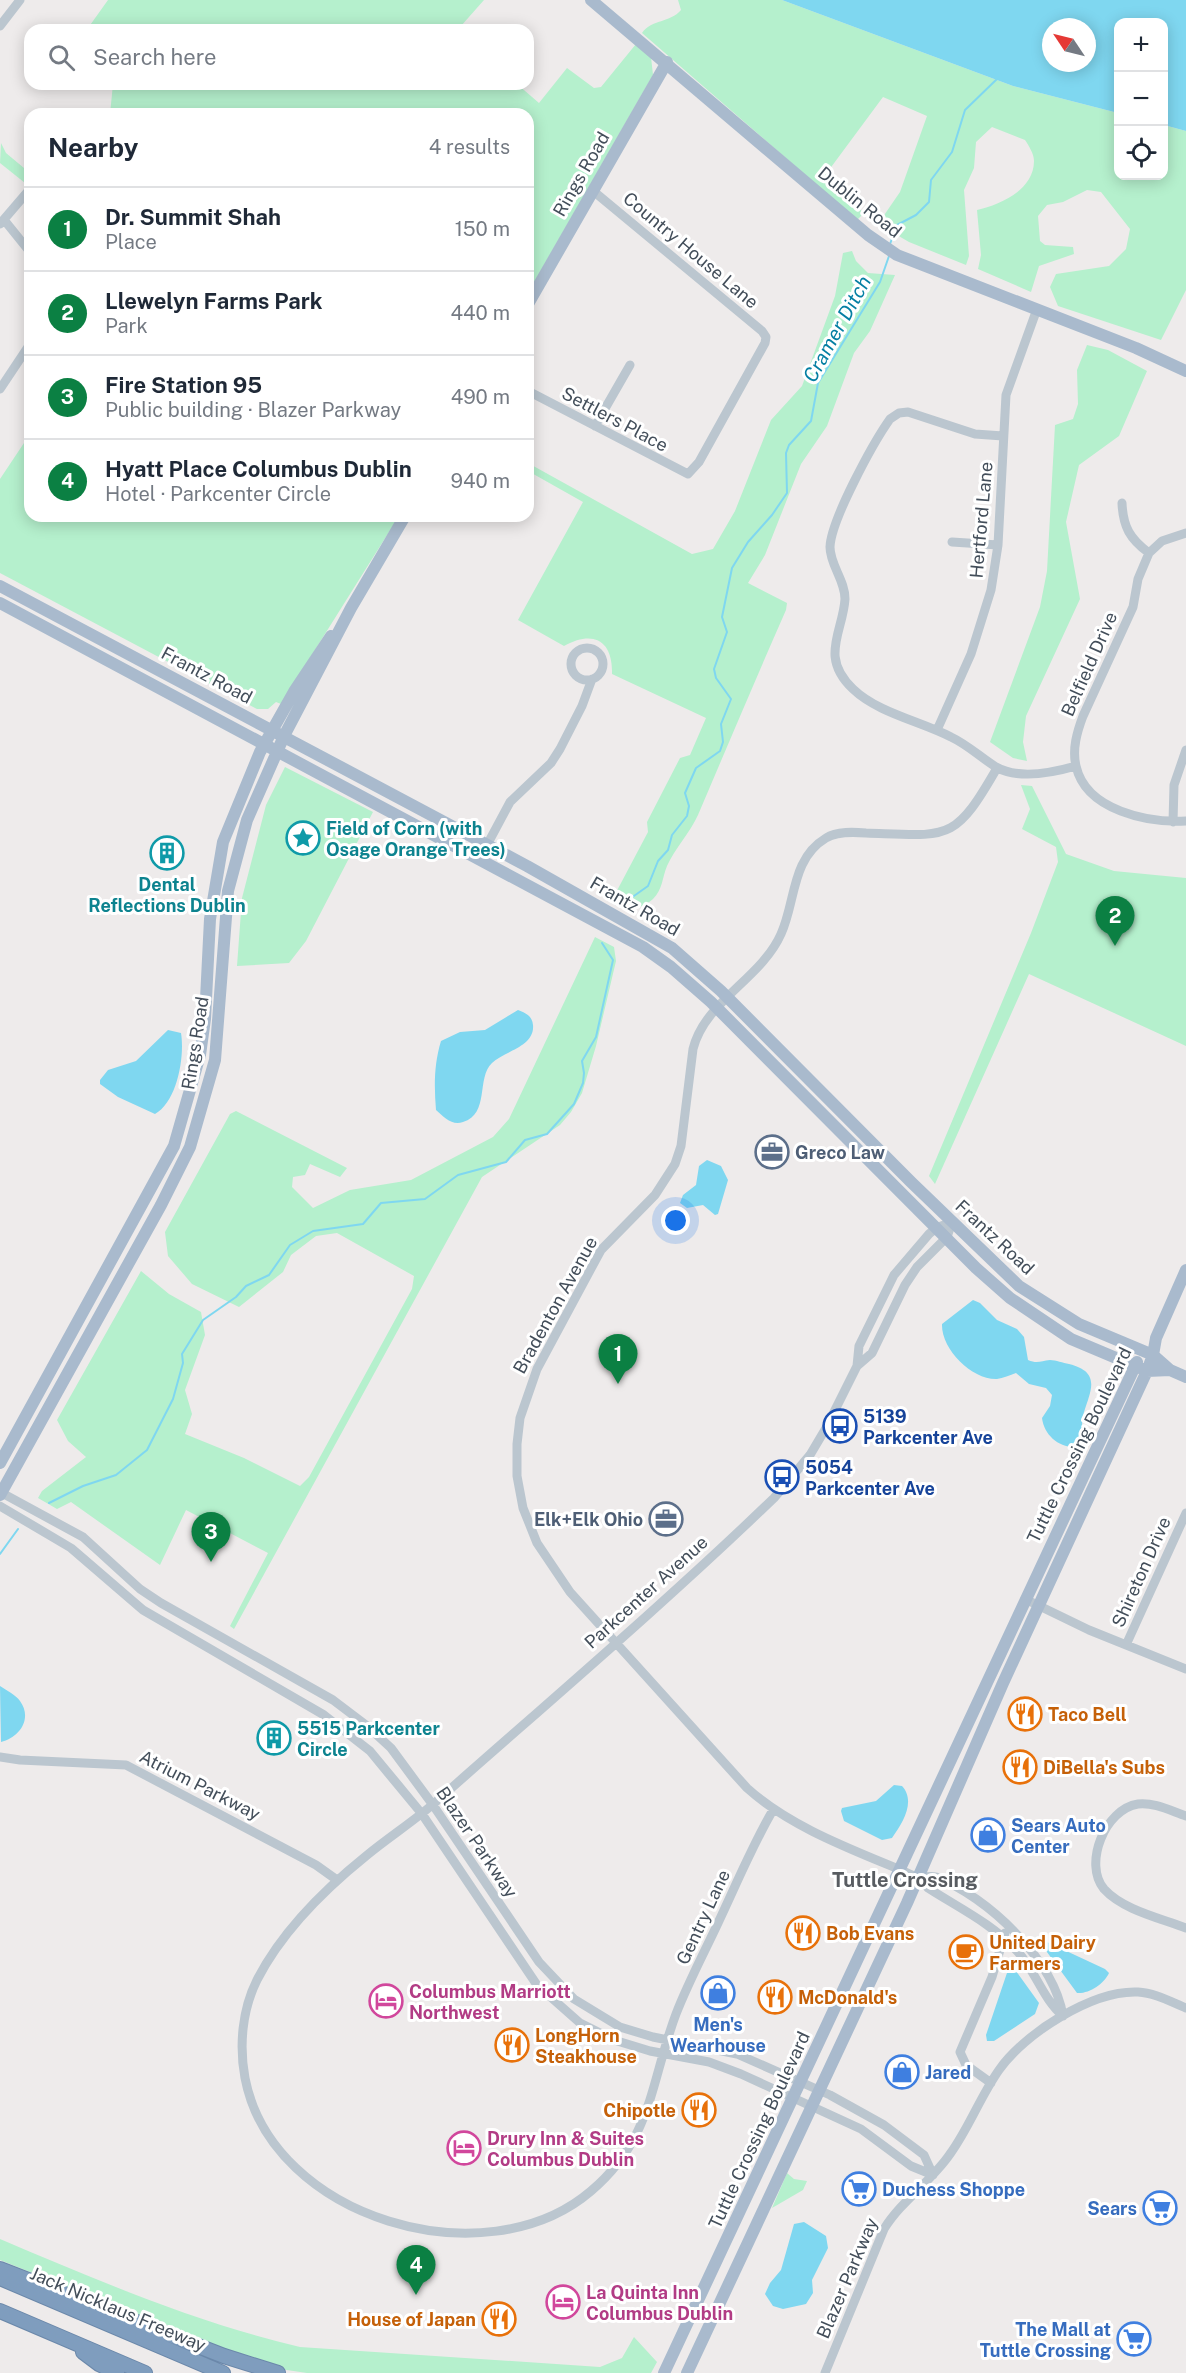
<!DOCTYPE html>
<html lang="en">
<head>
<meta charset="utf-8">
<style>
	body { margin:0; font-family:"Public Sans",sans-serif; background:#f6f6f7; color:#1f2937 }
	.controls { position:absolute; right:18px; top:18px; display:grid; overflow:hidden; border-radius:12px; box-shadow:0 3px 15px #0003 }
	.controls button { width:54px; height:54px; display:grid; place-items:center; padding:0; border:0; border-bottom:2px solid #e0e1e3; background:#fff; color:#1f2937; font:30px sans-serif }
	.compass { position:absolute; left:1042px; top:18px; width:54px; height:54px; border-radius:50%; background:#fff; box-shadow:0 3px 15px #0003; rotate:305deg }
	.you { position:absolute; left:676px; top:1221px; width:21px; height:21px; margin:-15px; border:4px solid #fff; border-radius:50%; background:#1a73e8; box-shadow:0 0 0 9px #1a73e833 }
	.badge { display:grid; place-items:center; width:39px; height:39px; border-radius:50%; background:#0b8043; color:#fff; font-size:20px; font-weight:700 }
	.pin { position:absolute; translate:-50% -50px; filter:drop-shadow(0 2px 3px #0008) }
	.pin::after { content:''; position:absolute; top:32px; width:21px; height:18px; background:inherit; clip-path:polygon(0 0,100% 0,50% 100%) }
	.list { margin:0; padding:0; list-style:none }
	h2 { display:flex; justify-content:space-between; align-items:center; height:78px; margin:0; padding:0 24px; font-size:26px }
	h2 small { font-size:20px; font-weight:400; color:#747a83 }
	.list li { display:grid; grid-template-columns:39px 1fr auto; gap:18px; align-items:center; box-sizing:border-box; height:84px; padding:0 24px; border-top:2px solid #e0e1e3 }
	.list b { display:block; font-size:22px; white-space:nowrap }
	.list p { margin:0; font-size:20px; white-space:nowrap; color:#747a83 }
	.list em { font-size:20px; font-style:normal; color:#747a83 }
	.icon { flex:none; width:33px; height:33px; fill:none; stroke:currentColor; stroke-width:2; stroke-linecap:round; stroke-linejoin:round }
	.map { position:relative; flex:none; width:1186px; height:2373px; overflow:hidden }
	.search { position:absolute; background:#fff; box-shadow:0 3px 15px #0003; left:24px; top:24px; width:510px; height:66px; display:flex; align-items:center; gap:15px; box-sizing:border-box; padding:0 21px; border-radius:18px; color:#747a83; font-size:22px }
	.panel { position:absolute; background:#fff; box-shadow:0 3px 15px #0003; left:24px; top:108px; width:510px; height:414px; border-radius:18px }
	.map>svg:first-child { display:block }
	.green { fill:#b5f0cd }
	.water { fill:#7fd7f0; fill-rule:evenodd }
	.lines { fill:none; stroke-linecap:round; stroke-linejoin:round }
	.stream { stroke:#7fd7f0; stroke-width:2 }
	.highway-casing { stroke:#6b88aa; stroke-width:16 }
	.minor { stroke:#bbc6cf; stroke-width:9 }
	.major { stroke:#a9bacd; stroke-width:12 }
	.highway { stroke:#7f9dbe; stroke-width:14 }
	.labels { text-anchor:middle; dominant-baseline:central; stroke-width:6; stroke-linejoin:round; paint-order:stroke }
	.street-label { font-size:18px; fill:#434e5a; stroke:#fff }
	.culture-label { font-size:18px; font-weight:bold; fill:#0d838f; stroke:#fff; text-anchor:start }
	.service-label { font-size:18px; font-weight:bold; fill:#4e5e75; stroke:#fff; text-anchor:start }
	.transit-label { font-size:18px; font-weight:bold; fill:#164399; stroke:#fff; text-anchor:start }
	.food-label { font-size:18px; font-weight:bold; fill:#c56008; stroke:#fff; text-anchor:start }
	.shop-label { font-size:18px; font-weight:bold; fill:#366cbe; stroke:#fff; text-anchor:start }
	.hotel-label { font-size:18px; font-weight:bold; fill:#b23c85; stroke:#fff; text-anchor:start }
	.water-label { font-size:20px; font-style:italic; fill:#057fa3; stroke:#fff }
	.neighbourhood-label { font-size:20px; font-weight:bold; fill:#585c61; stroke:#fff }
</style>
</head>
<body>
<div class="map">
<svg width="1186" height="2373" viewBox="0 0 1186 2373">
	<rect width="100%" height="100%" fill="#eeebeb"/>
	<path class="green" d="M108 0H484L461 26 463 30H91L88 28Z
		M678 0H782L1013 86 1118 113V176H1164V125L1186 131V290L1161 340 1058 306 1050 287 1056 274 1109 266 1126 249 1130 229 1101 192 1087 190 1063 202 1047 205 1038 216 1040 241 1045 245 1073 247 1074 254 1039 266 1031 292 978 269 981 255 977 210C1000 205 1034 190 1034 161 1034 154 1029 146 1025 140L992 127 976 142 974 168 964 190 969 256 966 265 909 242 878 224 900 192 927 116 883 97 826 174 855 200 863 214 857 220 642 33C652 19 670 23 681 10Z
		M636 44 651 57 653 75 528 293V114H110L113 84H517L539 103 567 68 594 88 601 87Z
		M1 143 6 153 30 173V187L0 163Z
		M852 251 856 261 868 273 895 275 870 331 854 353 827 426 801 464 765 555 748 583 787 603 786 610C756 678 727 747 698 815 690 833 675 848 667 866 662 878 663 889 653 899 639 912 627 908 612 900L648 832 647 822 680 758 690 755 706 718 612 674C613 640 593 630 564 646L518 620 583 502 528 471V463L692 554 713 549 735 511 771 420 802 386 835 296 843 253Z
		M1087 345 1108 350 1147 371 1119 436 1079 465 1066 522 1080 599 1026 716 1023 742 1027 761 1013 758 990 742 1040 607 1047 571 1055 425 1073 419 1078 404 1077 370Z
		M30 434V516H399L281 704 276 702 268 709H257L0 573V479Z
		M285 767 373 812 306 941 289 963 237 966 242 898 266 805Z
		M1021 785 1032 786 1066 854 1114 871 1186 878V1046L1029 974 935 1184 929 1176 1031 933 1058 862 1056 847 1022 829 1030 809Z
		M595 937 614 947 616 961 596 1046 582 1093 571 1112 560 1125 482 1177 234 1629 230 1626 268 1553 186 1510 160 1565 71 1502 57 1509 38 1498 42 1491 86 1457 68 1441 57 1420 141 1271 169 1294 201 1312 205 1335 185 1390 192 1414 185 1434 244 1458 300 1486 309 1477 412 1289 414 1276 337 1233 316 1236 291 1255 283 1272 239 1307 192 1284 168 1256 165 1232 230 1114 236 1111 347 1168 340 1177 310 1164 305 1175 293 1177 292 1187 313 1208 350 1190 411 1180 493 1137 509 1119Z
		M787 2173 794 2179 807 2181 803 2190 772 2208Z
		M0 2239C97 2280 197 2323 300 2347L600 2367 622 2358 634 2337 657 2362 651 2373H307L280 2369 220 2348 0 2260Z"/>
	<path class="water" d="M782 0H1186V131L1164 125V22H1118V113L1013 86ZM1051 27H1087V63H1051Z
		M518 1010C525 1013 532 1015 533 1025 535 1047 504 1051 492 1063 476 1078 490 1114 463 1122 452 1126 444 1117 436 1110 434 1086 434 1064 441 1041L460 1032 485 1030Z
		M168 1030 181 1033C185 1057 177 1102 155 1114L118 1097 100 1084V1080L108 1070 136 1061Z
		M707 1160 721 1166 728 1180 718 1214 715 1215 703 1205 687 1208 680 1203 683 1195 696 1185 699 1166Z
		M973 1300 980 1303 997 1320 1017 1329 1024 1337 1028 1360C1037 1364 1041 1361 1050 1360 1056 1360 1063 1363 1069 1364 1100 1372 1092 1388 1084 1412 1080 1425 1085 1435 1076 1447 1059 1448 1044 1435 1042 1418L1050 1406 1052 1395 1046 1388 1029 1384 1016 1373C1010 1375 1003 1378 997 1379 972 1380 941 1349 942 1324Z
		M0 1686C6 1690 16 1695 20 1701 33 1719 19 1738 1 1742Z
		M894 1785 902 1786C916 1801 903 1823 892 1838L882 1840 844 1821 841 1811 842 1808 876 1801Z
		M1047 1942 1105 1969 1109 1973C1104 1984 1089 1994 1077 1993L1044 1948Z
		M1009 1967 1016 1971 1039 2003 1035 2014 994 2041H987L986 2035Z
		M804 2222 826 2236 828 2248 812 2280 813 2293 806 2304 783 2309 773 2306 765 2294 770 2283 781 2270 794 2224Z"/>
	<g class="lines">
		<path class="stream" d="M890 244 897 225 916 215 929 202 931 180 952 152 965 110 997 79
			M624 903 648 886 658 861 668 850 672 835 687 816 689 806 685 793 696 768 720 751 723 742 721 724 731 699 716 678 714 669 727 632 722 617 732 568 748 542 772 515 787 493 786 453 789 445 811 421 818 383 880 282 889 256
			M49 1503 83 1486 116 1475 147 1450 173 1399 183 1363 182 1354 203 1320 236 1297 246 1286 269 1275 290 1245 313 1231 363 1224 381 1203 425 1199 458 1175 506 1162 525 1140 547 1134 574 1104 583 1083 584 1073 582 1061 596 1037 613 960 602 943
			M0 1554 18 1529"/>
		<defs>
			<path id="highway" d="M0 2269 224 2356 278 2373
				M0 2278 223 2373
				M0 2311 145 2373
				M83 2352 99 2364 117 2373"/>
		</defs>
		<use href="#highway" class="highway-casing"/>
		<path class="minor" d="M0 26 20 0
			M5 221 30 252
			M0 224 30 189
			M0 389 30 344
			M528 391 688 474 699 462 765 343 766 337 762 331 592 190
			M595 426 630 365
			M1003 436 975 434 908 412 899 413 890 419C873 443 831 520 830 547 830 565 845 580 845 599 843 632 819 657 853 689 878 713 920 721 951 737 968 745 980 757 996 767 1019 780 1052 773 1076 766
			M1122 503C1123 527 1130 539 1149 553
			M1186 533 1162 541 1149 553 1138 579 1133 607 1083 716C1077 732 1072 749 1076 766 1086 811 1149 823 1186 821
			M952 542 998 545
			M571 664a16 16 0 1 1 32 0a16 16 0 1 1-32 0Z
			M937 730 971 654 991 590 998 545 1006 395 1037 309
			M997 768C954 843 949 836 866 833 854 832 837 831 826 838 791 859 796 901 781 934 761 979 705 1001 693 1049L681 1146 675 1164 655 1195 601 1250 537 1369 520 1418 517 1444V1476L523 1508 537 1543 570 1592 747 1788C789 1826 848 1848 901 1870 906 1872 912 1876 918 1877 924 1878 930 1875 936 1877 988 1897 1054 1960 1063 2016
			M1173 822 1174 785 1186 750
			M480 858 510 802 551 763 560 749 582 706 592 679
			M857 1366 872 1353 905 1285 917 1267 947 1237 952 1222
			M0 1492 83 1537 140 1589 161 1603 333 1700 366 1725 391 1748 433 1805 539 1962 574 1999 620 2027 653 2037 737 2054 830 2095 884 2125 924 2155 933 2175
			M0 1506 71 1548 143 1610 324 1715 370 1751 422 1814 537 1985 580 2023 614 2040 650 2051 709 2062 741 2074 861 2129 911 2166 933 2175
			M1025 1599 1089 1630 1186 1669
			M1126 1645 1186 1513
			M0 1757 20 1760 126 1765 316 1865 337 1880
			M773 1810C752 1846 736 1885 718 1923 704 1953 688 1983 676 2014 650 2083 653 2138 591 2191 486 2281 272 2219 245 2078 239 2046 242 2010 257 1980 281 1933 325 1889 366 1856 390 1836 416 1820 439 1799 551 1700 666 1602 774 1498L810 1455 826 1428 857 1366 859 1346 894 1275 929 1234 936 1228 952 1222
			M1186 1816C1171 1811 1154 1802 1138 1804 1105 1809 1083 1864 1104 1889 1123 1910 1160 1918 1186 1928
			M918 1877 928 1888C959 1908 993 1924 1018 1952 1036 1972 1043 1999 1063 2016
			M991 2083 966 2065 960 2052 992 1977 1005 1933
			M825 2373 884 2229C902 2200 931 2182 950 2154 969 2128 980 2097 999 2070 1024 2034 1092 1990 1138 1992 1155 1993 1171 2002 1186 2008"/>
		<path class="major" d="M591 0 868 235 897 255 1136 348 1186 371
			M528 304 667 62
			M0 586 527 866 672 948 721 991 911 1182 1019 1286 1079 1324 1153 1355 1170 1370 1186 1377
			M0 603 643 947 671 967 711 1002 976 1268 1010 1298 1071 1339 1147 1371 1170 1370
			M0 1463 174 1146 200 1055 205 1019 210 919 223 842 260 752 295 690 331 636
			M0 1495 161 1205 190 1147 215 1060 228 891 247 820 284 736 351 608 405 516
			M664 2373 1137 1362
			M687 2373 907 1903 1003 1683 1147 1371 1153 1355 1156 1338 1186 1270"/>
		<use href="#highway" class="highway"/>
	</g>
	<defs>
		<symbol id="sight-ring" viewBox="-11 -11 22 22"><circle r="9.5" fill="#fff" stroke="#0f9aa8" stroke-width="1.5"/><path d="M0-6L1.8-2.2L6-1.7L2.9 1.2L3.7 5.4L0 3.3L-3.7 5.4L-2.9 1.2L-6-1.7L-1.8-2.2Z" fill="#0f9aa8"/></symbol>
		<symbol id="building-ring" viewBox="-11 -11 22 22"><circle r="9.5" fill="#fff" stroke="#0f9aa8" stroke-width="1.5"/><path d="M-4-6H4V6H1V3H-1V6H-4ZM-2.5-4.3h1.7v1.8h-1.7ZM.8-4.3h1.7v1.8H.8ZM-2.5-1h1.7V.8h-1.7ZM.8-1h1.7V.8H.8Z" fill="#0f9aa8"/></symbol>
		<symbol id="office-ring" viewBox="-11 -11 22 22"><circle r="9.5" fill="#fff" stroke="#5c6f8a" stroke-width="1.5"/><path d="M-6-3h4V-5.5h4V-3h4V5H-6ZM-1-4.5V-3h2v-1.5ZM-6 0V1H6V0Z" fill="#5c6f8a"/></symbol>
		<symbol id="bus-ring" viewBox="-11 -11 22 22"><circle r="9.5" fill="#fff" stroke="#1a4fb4" stroke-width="1.5"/><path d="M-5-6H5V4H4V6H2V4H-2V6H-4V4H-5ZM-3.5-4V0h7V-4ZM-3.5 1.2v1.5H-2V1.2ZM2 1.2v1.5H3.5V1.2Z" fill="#1a4fb4"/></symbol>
		<symbol id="restaurant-ring" viewBox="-11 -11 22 22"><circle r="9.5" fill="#fff" stroke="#e8710a" stroke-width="1.5"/><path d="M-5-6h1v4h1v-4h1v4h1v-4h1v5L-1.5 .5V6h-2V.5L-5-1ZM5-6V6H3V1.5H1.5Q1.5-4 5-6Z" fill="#e8710a"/></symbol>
		<symbol id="shop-ring" viewBox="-11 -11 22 22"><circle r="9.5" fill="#fff" stroke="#3f7fe0" stroke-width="1.5"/><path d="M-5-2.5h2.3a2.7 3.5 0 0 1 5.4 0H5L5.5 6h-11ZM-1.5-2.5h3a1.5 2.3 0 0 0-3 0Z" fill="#3f7fe0"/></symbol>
		<symbol id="cafe-ring" viewBox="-11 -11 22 22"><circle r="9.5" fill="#fff" stroke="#e8710a" stroke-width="1.5"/><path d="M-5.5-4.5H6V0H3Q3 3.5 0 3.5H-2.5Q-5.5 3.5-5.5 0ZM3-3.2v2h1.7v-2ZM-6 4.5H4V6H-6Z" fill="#e8710a"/></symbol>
		<symbol id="hotel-ring" viewBox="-11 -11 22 22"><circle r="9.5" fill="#fff" stroke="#d1479c" stroke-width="1.5"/><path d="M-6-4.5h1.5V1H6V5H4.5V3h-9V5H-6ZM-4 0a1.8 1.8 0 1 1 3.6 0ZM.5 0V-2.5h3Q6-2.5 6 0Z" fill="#d1479c"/></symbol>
		<symbol id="supermarket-ring" viewBox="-11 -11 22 22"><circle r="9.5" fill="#fff" stroke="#3f7fe0" stroke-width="1.5"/><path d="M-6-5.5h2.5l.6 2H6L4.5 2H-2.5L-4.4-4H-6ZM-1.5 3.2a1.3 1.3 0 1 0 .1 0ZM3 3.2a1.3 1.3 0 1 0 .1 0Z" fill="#3f7fe0"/></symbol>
	</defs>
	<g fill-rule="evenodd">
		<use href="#sight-ring" x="284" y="819" width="38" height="38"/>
		<use href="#building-ring" x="148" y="834" width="38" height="38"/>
		<use href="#office-ring" x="753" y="1133" width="38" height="38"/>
		<use href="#bus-ring" x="821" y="1407" width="38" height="38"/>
		<use href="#bus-ring" x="763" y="1458" width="38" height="38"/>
		<use href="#office-ring" x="647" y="1500" width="38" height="38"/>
		<use href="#restaurant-ring" x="1006" y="1695" width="38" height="38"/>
		<use href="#building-ring" x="255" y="1719" width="38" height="38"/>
		<use href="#restaurant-ring" x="1001" y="1748" width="38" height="38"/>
		<use href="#shop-ring" x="969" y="1816" width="38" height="38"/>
		<use href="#restaurant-ring" x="784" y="1914" width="38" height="38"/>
		<use href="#cafe-ring" x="947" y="1933" width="38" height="38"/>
		<use href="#shop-ring" x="699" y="1974" width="38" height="38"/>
		<use href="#restaurant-ring" x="756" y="1978" width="38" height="38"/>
		<use href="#hotel-ring" x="367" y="1982" width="38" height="38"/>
		<use href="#restaurant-ring" x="493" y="2026" width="38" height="38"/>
		<use href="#shop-ring" x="883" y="2053" width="38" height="38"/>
		<use href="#restaurant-ring" x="680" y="2091" width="38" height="38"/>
		<use href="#hotel-ring" x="445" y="2129" width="38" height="38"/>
		<use href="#supermarket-ring" x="840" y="2170" width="38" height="38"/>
		<use href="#supermarket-ring" x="1141" y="2189" width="38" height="38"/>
		<use href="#hotel-ring" x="544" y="2283" width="38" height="38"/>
		<use href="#restaurant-ring" x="480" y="2300" width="38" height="38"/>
		<use href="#supermarket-ring" x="1115" y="2320" width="38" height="38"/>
	</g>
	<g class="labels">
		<g class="street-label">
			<text transform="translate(581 174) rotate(-60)">Rings Road</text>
			<text transform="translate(860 202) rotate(39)">Dublin Road</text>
			<text transform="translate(691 250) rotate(40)">Country House Lane</text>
			<text transform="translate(615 419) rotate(28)">Settlers Place</text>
			<text transform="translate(981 520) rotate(-85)">Hertford Lane</text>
			<text transform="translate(1089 664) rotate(-66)">Belfield Drive</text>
			<text transform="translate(207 675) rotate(28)">Frantz Road</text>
			<text transform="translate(635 906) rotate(30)">Frantz Road</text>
			<text transform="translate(195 1043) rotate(-81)">Rings Road</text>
			<text transform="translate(995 1237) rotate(43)">Frantz Road</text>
			<text transform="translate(555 1305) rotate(-61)">Bradenton Avenue</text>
			<text transform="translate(1079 1445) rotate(-64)">Tuttle Crossing Boulevard</text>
			<text transform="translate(1141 1572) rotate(-66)">Shireton Drive</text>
			<text transform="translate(646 1592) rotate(-42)">Parkcenter Avenue</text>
			<text transform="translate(200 1785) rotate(27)">Atrium Parkway</text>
			<text transform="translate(477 1842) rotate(56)">Blazer Parkway</text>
			<text transform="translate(703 1917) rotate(-65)">Gentry Lane</text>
			<text transform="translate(759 2130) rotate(-65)">Tuttle Crossing Boulevard</text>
			<text transform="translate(847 2278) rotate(-67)">Blazer Parkway</text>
			<text transform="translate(118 2309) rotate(23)">Jack Nicklaus Freeway</text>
		</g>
		<g class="culture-label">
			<text x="326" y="828">Field of Corn (with<tspan x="326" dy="21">Osage Orange Trees)</tspan></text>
			<text x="167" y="884" text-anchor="middle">Dental<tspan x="167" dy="21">Reflections Dublin</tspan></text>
			<text x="297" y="1728">5515 Parkcenter<tspan x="297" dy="21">Circle</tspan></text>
		</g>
		<g class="service-label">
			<text x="795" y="1152">Greco Law</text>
			<text x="643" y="1519" text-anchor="end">Elk+Elk Ohio</text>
		</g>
		<g class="transit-label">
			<text x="863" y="1416">5139<tspan x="863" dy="21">Parkcenter Ave</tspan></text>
			<text x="805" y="1467">5054<tspan x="805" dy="21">Parkcenter Ave</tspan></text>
		</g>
		<g class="food-label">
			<text x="1048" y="1714">Taco Bell</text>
			<text x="1043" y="1767">DiBella's Subs</text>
			<text x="826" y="1933">Bob Evans</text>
			<text x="989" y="1942">United Dairy<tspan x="989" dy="21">Farmers</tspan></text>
			<text x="798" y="1997">McDonald's</text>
			<text x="535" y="2035">LongHorn<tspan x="535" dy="21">Steakhouse</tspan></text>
			<text x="676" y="2110" text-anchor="end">Chipotle</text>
			<text x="476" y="2319" text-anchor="end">House of Japan</text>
		</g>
		<g class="shop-label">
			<text x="1011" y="1825">Sears Auto<tspan x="1011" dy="21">Center</tspan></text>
			<text x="718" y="2024" text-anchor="middle">Men's<tspan x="718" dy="21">Wearhouse</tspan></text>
			<text x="925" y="2072">Jared</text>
			<text x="882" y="2189">Duchess Shoppe</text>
			<text x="1137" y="2208" text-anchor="end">Sears</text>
			<text x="1111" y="2329" text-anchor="end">The Mall at<tspan x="1111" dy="21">Tuttle Crossing</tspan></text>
		</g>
		<g class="hotel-label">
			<text x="409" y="1991">Columbus Marriott<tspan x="409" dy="21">Northwest</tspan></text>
			<text x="487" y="2138">Drury Inn &amp; Suites<tspan x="487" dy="21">Columbus Dublin</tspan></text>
			<text x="586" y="2292">La Quinta Inn<tspan x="586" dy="21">Columbus Dublin</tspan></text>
		</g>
		<g class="water-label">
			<text transform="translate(837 329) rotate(-61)">Cramer Ditch</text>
		</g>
		<g class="neighbourhood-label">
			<text x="905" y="1880">Tuttle Crossing</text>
		</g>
	</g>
</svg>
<div class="controls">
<button>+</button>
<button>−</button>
<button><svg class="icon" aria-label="locate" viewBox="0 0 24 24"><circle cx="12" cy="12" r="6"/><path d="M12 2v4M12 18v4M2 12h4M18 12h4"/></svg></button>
</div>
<svg class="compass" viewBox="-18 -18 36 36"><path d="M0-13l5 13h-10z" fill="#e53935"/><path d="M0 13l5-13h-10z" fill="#747a83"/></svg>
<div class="you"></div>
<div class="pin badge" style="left:618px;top:1384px">1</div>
<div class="pin badge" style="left:1115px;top:946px">2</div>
<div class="pin badge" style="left:211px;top:1562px">3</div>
<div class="pin badge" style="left:416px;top:2295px">4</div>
<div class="search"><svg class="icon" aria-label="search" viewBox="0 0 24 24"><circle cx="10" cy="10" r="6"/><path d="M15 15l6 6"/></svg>Search here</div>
<section class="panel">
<h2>Nearby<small>4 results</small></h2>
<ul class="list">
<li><span class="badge">1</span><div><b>Dr. Summit Shah</b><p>Place</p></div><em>150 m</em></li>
<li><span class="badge">2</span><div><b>Llewelyn Farms Park</b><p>Park</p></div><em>440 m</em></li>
<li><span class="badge">3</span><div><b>Fire Station 95</b><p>Public building · Blazer Parkway</p></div><em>490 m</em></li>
<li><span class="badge">4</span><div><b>Hyatt Place Columbus Dublin</b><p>Hotel · Parkcenter Circle</p></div><em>940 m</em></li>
</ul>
</section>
</div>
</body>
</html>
